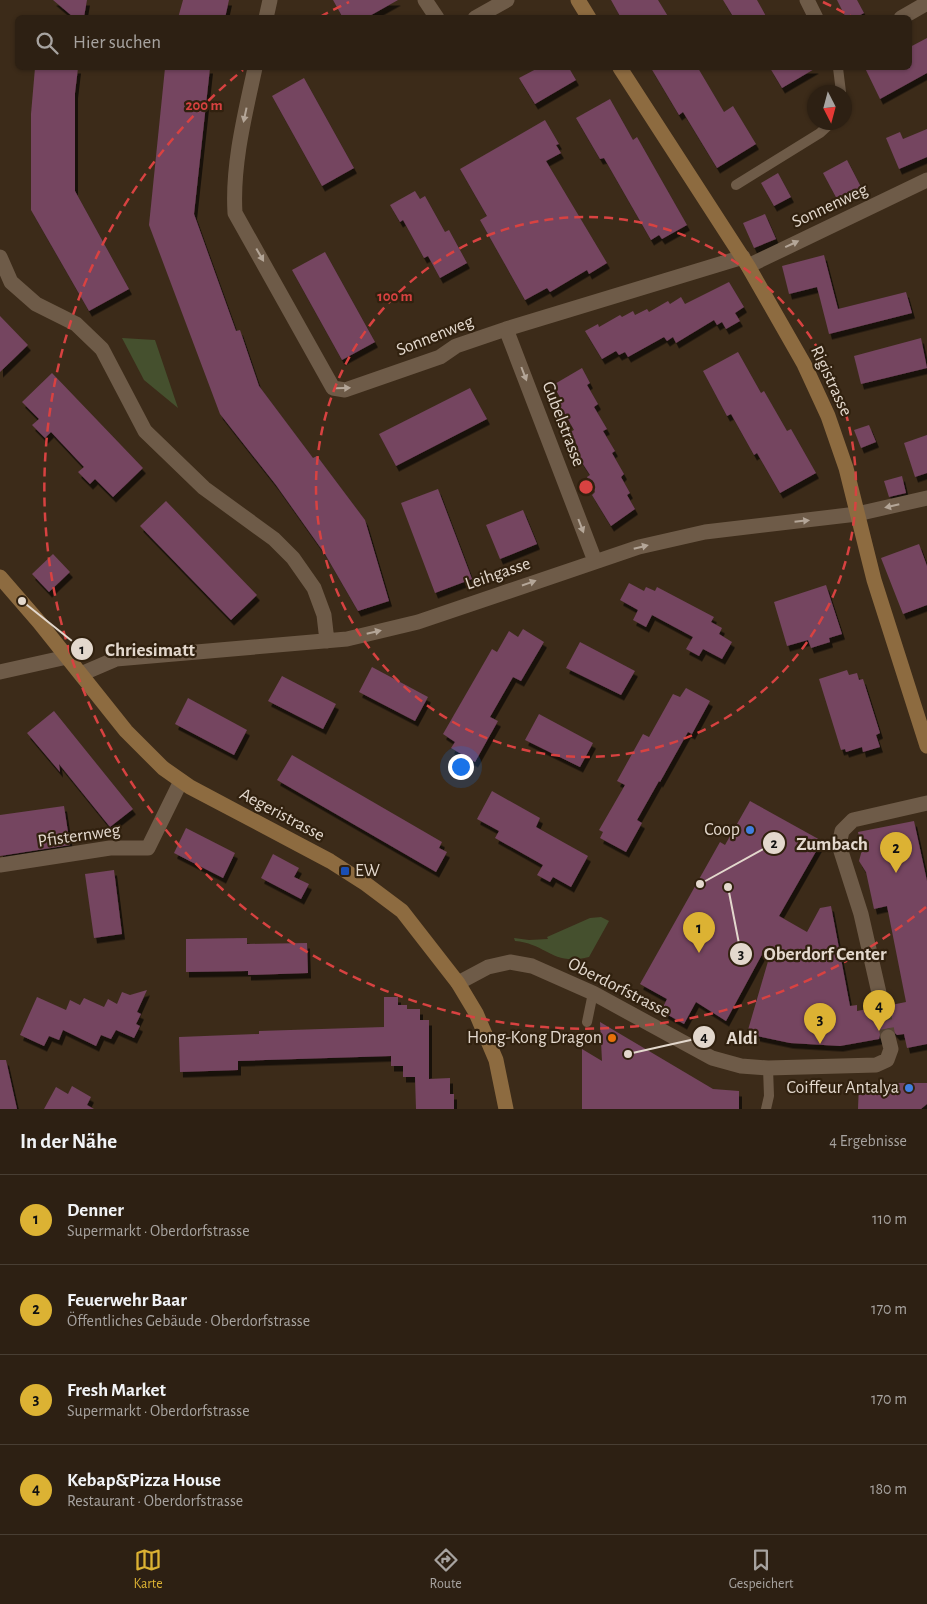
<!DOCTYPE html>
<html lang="de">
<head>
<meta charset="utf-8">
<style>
	body { margin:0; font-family:"Alegreya Sans",sans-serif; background:#392d21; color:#f1f3f6 }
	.compass { position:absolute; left:807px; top:85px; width:45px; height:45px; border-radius:50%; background:#2d2013; box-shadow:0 1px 4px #0004; rotate:174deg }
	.you { position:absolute; left:460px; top:766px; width:18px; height:18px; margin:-12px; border:4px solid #fff; border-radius:50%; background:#1a73e8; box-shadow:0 0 0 8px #1a73e833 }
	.badge { display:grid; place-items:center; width:32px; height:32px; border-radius:50%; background:#dcb233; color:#111; font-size:16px; font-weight:700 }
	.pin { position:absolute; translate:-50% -41px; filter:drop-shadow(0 1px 2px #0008) }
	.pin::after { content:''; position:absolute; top:26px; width:18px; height:15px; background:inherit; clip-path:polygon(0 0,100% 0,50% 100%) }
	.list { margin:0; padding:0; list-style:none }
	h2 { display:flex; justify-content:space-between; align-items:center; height:65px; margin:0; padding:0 20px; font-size:21px }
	h2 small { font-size:16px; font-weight:400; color:#a7a3a0 }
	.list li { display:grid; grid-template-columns:32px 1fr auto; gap:15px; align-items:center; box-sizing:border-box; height:90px; padding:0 20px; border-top:1px solid #483e33 }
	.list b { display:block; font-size:19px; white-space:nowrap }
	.list p { margin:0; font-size:16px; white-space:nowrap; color:#a7a3a0 }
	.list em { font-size:16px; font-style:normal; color:#a7a3a0 }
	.icon { flex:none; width:28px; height:28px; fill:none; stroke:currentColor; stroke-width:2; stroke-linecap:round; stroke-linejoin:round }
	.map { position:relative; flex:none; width:927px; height:1109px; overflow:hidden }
	.search { position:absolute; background:#2d2013; box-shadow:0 1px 4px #0004; left:15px; right:15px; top:15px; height:55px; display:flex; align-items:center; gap:12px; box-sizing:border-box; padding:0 18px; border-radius:8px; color:#a7a3a0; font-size:19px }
	.sheet { height:425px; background:#2d2013 }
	nav { display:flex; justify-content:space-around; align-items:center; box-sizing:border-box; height:70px; border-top:1px solid #483e33; background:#2d2013; font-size:14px; color:#a7a3a0 }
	nav a { display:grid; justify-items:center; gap:2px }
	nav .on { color:#dcb233 }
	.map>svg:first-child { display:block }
	.green { fill:#45502e }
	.building { fill:#744560; filter:url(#shadow) }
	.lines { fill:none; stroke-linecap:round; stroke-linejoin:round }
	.street-tunnel { stroke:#554534; stroke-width:15; stroke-dasharray:15 8; stroke-linecap:butt }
	.lane { stroke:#6e5b48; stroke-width:10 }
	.street { stroke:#6e5b48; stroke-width:15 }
	.secondary { stroke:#8d6b40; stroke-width:15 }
	.oneway { fill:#b4a698 }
	.ring { fill:none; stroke:#d84241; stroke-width:2.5; stroke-dasharray:9 6 }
	.shop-dot { fill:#3f7fe0; stroke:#31210f; stroke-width:2 }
	.transit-dot { fill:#1a4fb4; stroke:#31210f; stroke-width:2 }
	.food-dot { fill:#e8710a; stroke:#31210f; stroke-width:2 }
	.labels { text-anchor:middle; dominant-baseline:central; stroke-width:4.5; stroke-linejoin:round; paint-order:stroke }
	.street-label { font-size:18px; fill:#e3d8cd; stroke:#31210f }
	.poi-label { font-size:18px; fill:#e3d8cd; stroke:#31210f; text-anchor:end }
	.centre { fill:#d84241; stroke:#31210f; stroke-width:2.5 }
	.ring-label { font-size:15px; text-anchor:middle; font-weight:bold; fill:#d84241; stroke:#31210f; stroke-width:4.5; stroke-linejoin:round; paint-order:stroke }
	.leader { fill:none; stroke:#e3d8cd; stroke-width:2 }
	.callout-dot { fill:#e3d8cd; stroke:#31210f; stroke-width:2 }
	.mark-label { font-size:15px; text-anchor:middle; font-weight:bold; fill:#111 }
	.callout-label { font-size:19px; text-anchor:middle; font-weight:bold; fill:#e3d8cd; stroke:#31210f; stroke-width:4.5; stroke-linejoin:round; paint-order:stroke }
</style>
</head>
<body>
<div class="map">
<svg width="927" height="1109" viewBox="0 0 927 1109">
	<defs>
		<filter id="shadow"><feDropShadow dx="3" dy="5.5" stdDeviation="0" flood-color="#0009"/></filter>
	</defs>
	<rect width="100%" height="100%" fill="#3c2b19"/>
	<path class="green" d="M122 338 155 340 178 408 144 380Z
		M601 917 609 921 589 957C551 966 548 944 515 941L514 938 529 940 548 939 547 937 590 918Z"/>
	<path class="building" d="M53 0H87L84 17 72 16Z
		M183 0H229L225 18H178Z
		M333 0H398L366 18H343Z
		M611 0H658L669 18H621Z
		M723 0H757L767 18H734Z
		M837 0H857L864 13 855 18H846Z
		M927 38V73L880 99 865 68H910V47Z
		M35 68H78L75 93V191L129 289 89 311 31 210V114Z
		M165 68H210L194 214 236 331 240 330 259 386 313 458 317 456 365 520 389 601 358 611 325 554 276 485 220 414 149 225Z
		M538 68H569L576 80 535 104 519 78Z
		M651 68H698L724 112 733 106 756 144 717 168 683 112 679 115Z
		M770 68H816L782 88Z
		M304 78 354 168 322 186 272 96Z
		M610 99 633 140 637 137 687 225 662 239 659 235 651 240 604 158 600 159 576 118Z
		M545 120 559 144 556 145 561 153 546 161 607 263 589 274 587 270 550 292 547 288 525 300 480 220 487 216 460 169Z
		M927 129V157L899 169 886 138 900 132 903 139Z
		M847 160 862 189 838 201 823 173Z
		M778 173 791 197 774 206 761 183Z
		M415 191 420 199 425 196 445 232 449 230 467 263 440 278 428 256 424 258 403 220 400 222 390 205Z
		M765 214 776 239 754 248 743 223Z
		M325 252 375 342 342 360 292 270Z
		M824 255 838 309 906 292 912 313 829 334 817 287 789 294 782 266Z
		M729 282 744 307 735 313 740 321 726 329 722 322 717 325 714 320 676 343 673 337 667 341 664 337 628 357 625 352 619 355 616 351 602 359 585 331 598 324 599 327 620 315 622 317 633 311 635 315 647 309 649 312 668 301 670 304 681 297 685 304Z
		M0 316 28 345 0 372Z
		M921 338 927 368 861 384 854 356Z
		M738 352 761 393 764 391 787 431 791 429 816 473 780 493 757 453 754 455 731 414 727 416 703 371Z
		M582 368 590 383 587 385 598 404 594 407 607 429 603 431 615 451 612 453 624 474 621 477 630 493 627 495 635 509 611 526 592 495 595 492 587 477 590 475 574 450 578 447 570 432 574 430 562 409 556 404 561 399 553 385Z
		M52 373 143 468 113 497 95 479 90 484 78 472 84 467 51 432 45 438 32 425 39 419 22 402Z
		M470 388 487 419 396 466 379 434Z
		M869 425 876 442 861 448 854 430Z
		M927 435V473L915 477 904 443Z
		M902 476 906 493 889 497 884 481Z
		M438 489 472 579 435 593 401 503Z
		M166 501 257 595 231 620 140 526Z
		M523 510 537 544 500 559 486 525Z
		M919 544 927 566V605L903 614 881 558Z
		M53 554 70 572 49 592 32 574Z
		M629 583 644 591 646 587 655 591 657 587 714 617 711 622 722 628 719 634 732 642 722 659 703 649 699 656 686 649 693 637 652 615 646 627 633 620 638 610 620 600Z
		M826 585 842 634 829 638 830 642 811 648 808 640 787 646 774 602Z
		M523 629 544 642 521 681 513 677 490 717 498 721 475 762 451 748 455 742 443 734 492 649 497 652 509 631 518 637Z
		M580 642 635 671 621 695 566 668Z
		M372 667 428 697 415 721 359 692Z
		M847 670 849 675 857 673 859 680 863 679 880 733 876 735 880 747 863 752 862 747 846 752 845 749 841 750 819 679Z
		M282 676 336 704 323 729 268 701Z
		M686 688 710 701 692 734 688 732 660 782 659 781 637 820 642 823 626 852 600 838 603 832 599 830 625 785 617 781 643 734 649 737 673 694 680 697Z
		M188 698 247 730 234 755 175 724Z
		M54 711 133 809 110 827 59 764 60 772 27 733Z
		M539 714 593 743 580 767 525 740Z
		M292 755 442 842 439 848 447 852 436 872 277 780Z
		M492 791 540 818 536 827 588 856 571 887 553 877 550 882 537 875 543 865 495 838 499 831 477 819Z
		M750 801 822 841 779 916 807 932 820 908 831 906 850 1006 857 1005V1011L873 1008 880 1015 888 1013 891 1005 906 1002 887 906 874 909 866 872 859 861 862 850 858 832 914 821 927 881V1044L907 1048 904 1034 897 1035 890 1028 881 1031 879 1039 840 1046 790 1043 757 1036V1033L748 1030 771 951 765 949 726 1021 696 1002 684 1024 661 1011 667 999 640 984 720 842 725 845Z
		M64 806 70 845 0 856V815Z
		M186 828 235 853 223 878 174 853Z
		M273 854 299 868 294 877 309 884 301 899 261 878Z
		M114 870 122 934 94 938 85 874Z
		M247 938V944L307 943 308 973 248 975V971L186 972V939Z
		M147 990 137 1012 141 1014 136 1024 140 1026 134 1038 116 1030 111 1039 101 1035 96 1046 63 1030 59 1040 49 1036 44 1046 20 1035 37 997 66 1010 70 1000 80 1005 84 998 104 1007 108 999 117 1004 122 992 130 995Z
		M384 997H398V1005H407V1009H420V1020H429V1079L450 1078V1094H454V1109H416L415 1077H403V1066H391V1056L238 1061V1070L180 1072 179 1037 259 1034V1031L384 1027Z
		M600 1022 713 1089 739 1091V1109H582V1049L602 1061Z
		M0 1060H6L17 1109H0Z
		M859 1083H927V1104L921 1109H858Z
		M72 1086 91 1097 87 1105 94 1109H44L56 1087 68 1094Z"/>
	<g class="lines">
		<path class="street-tunnel" d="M882 1006 888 1037"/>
		<path class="lane" d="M838 68 841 92
			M736 185 820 133 832 122
			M587 1022 593 993
			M766 1109 769 1096 768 1068"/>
		<path class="street" d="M425 0 437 18
			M807 0 816 18
			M266 18 270 0
			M475 18 507 0
			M901 18 927 3
			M255 68C245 114 232 165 235 213L333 388 345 390 440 357 456 346 506 329 743 257
			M0 257 11 282 36 304 76 324 102 349 145 431 204 488 274 539 293 558 314 588 324 615 327 641
			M748 266 927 180
			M506 329 595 561
			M0 672 67 657
			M81 674 116 659 347 639 418 622 639 547 705 532 857 514 927 498
			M0 865 110 848H148L181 781
			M458 983 488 967 510 962 532 966 593 993 712 1058 741 1066 768 1068 876 1065 887 1060 891 1049 888 1037
			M882 1006 861 914 839 845 842 831 853 820 927 803"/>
		<path class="secondary" d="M578 0 589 18
			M620 68 748 266 804 364 828 416 846 468 874 580 927 746
			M0 577 39 622 126 731 163 768 190 787 330 861 366 884 402 911 458 983 476 1013 496 1060 506 1109"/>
	</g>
	<defs><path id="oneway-solid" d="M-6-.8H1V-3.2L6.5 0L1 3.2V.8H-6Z" transform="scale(1.25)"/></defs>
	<g class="oneway">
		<use href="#oneway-solid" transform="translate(245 115) rotate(102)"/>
		<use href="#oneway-solid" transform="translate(792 244) rotate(-25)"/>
		<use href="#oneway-solid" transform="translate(260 255) rotate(60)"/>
		<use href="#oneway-solid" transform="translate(524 374) rotate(69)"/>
		<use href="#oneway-solid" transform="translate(343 388) rotate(-2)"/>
		<use href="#oneway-solid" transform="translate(892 506) rotate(167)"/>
		<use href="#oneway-solid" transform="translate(802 521) rotate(-6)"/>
		<use href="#oneway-solid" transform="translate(581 526) rotate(69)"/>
		<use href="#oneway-solid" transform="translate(641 547) rotate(-14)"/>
		<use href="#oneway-solid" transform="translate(529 583) rotate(-19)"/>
		<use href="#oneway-solid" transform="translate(374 632) rotate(-13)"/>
	</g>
	<g class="ring">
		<circle cx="586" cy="487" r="270"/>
		<path d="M926 907A540 540 0 0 1 243 70M320 17A540 540 0 0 1 349 2M823 2A540 540 0 0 1 852 17"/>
	</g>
	<g class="shop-dot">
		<circle cx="750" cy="830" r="5"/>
		<circle cx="909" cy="1088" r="5"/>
	</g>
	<rect class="transit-dot" x="340" y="866" width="10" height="10" rx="2.5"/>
	<circle class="food-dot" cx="612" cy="1038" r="5"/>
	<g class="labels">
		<g class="street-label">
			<text transform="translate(830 206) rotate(-25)">Sonnenweg</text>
			<text transform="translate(435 336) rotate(-22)">Sonnenweg</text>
			<text transform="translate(831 381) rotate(65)">Rigistrasse</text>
			<text transform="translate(563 424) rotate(69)">Gubelstrasse</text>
			<text transform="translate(498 574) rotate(-19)">Leihgasse</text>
			<text transform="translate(282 815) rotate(28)">Aegeristrasse</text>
			<text transform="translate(79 836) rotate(-8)">Pfisternweg</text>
			<text transform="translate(619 988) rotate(27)">Oberdorfstrasse</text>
		</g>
		<g class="poi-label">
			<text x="740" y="830">Coop</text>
			<text x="355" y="871" text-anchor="start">EW</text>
			<text x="602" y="1038">Hong-Kong Dragon</text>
			<text x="899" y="1088">Coiffeur Antalya</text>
		</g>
	</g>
	<circle cx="586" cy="487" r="8" class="centre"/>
	<g class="ring-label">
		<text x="204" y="110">200 m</text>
		<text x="395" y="301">100 m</text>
	</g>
	<path class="leader" d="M22 601L82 649M700 884L774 843M728 887L741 954M628 1054L704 1037"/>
	<g class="callout-dot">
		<circle cx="22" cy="601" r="5"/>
		<circle cx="700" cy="884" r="5"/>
		<circle cx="728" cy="887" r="5"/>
		<circle cx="628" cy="1054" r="5"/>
		<circle cx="82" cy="649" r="12"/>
		<circle cx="774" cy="843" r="12"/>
		<circle cx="741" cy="954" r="12"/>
		<circle cx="704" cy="1037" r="12"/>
	</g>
	<g class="mark-label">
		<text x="82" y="654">1</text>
		<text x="774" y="848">2</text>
		<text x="741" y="959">3</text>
		<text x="704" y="1042">4</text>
	</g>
	<g class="callout-label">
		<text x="150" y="656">Chriesimatt</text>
		<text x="832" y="850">Zumbach</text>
		<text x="825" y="960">Oberdorf Center</text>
		<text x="742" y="1044">Aldi</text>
	</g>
</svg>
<svg class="compass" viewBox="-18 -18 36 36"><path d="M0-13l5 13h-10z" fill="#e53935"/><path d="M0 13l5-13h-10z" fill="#a7a3a0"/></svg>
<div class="you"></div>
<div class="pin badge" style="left:699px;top:953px">1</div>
<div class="pin badge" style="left:896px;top:873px">2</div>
<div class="pin badge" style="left:820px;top:1044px">3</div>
<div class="pin badge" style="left:879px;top:1031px">4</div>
<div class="search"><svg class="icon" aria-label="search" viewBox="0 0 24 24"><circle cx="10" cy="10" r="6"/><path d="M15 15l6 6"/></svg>Hier suchen</div>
</div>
<section class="sheet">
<h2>In der Nähe<small>4 Ergebnisse</small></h2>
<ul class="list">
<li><span class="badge">1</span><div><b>Denner</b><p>Supermarkt · Oberdorfstrasse</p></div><em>110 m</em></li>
<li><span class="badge">2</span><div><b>Feuerwehr Baar</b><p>Öffentliches Gebäude · Oberdorfstrasse</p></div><em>170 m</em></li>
<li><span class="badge">3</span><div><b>Fresh Market</b><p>Supermarkt · Oberdorfstrasse</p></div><em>170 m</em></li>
<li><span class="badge">4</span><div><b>Kebap&amp;Pizza House</b><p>Restaurant · Oberdorfstrasse</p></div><em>180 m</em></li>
</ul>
</section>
<nav>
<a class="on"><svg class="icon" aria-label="map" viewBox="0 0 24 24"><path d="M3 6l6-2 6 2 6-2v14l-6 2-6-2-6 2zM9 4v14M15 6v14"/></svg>Karte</a>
<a><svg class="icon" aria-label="directions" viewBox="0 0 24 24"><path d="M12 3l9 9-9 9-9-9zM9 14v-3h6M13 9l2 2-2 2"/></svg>Route</a>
<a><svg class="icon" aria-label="saved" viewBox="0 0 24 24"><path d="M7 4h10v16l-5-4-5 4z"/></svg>Gespeichert</a>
</nav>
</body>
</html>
